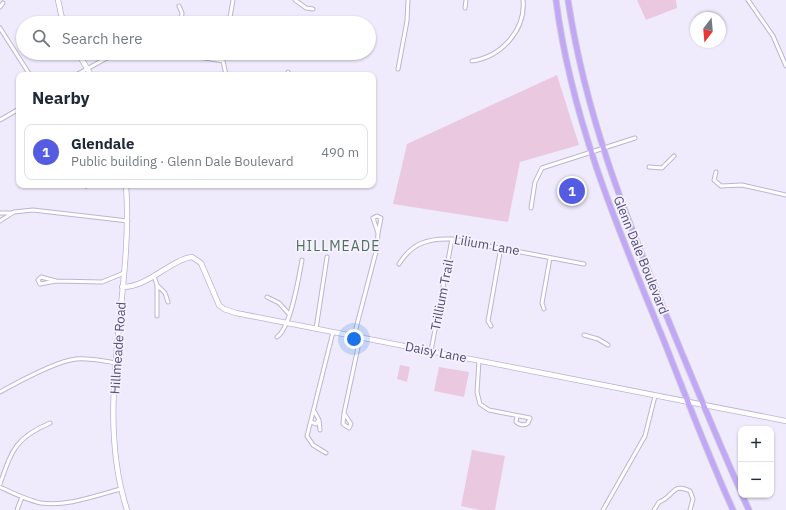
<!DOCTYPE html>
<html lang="en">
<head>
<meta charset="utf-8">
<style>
	body { margin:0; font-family:"IBM Plex Sans",sans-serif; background:#f6f6f7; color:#1f2937 }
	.controls { position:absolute; right:12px; bottom:12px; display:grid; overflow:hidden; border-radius:8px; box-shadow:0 1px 3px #0004 }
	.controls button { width:36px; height:36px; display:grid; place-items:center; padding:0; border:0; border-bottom:1px solid #e0e1e3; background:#fff; color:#1f2937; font:20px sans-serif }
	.compass { position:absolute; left:690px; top:12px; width:36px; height:36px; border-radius:50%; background:#fff; box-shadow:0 1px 3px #0004; rotate:196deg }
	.you { position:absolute; left:354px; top:339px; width:14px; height:14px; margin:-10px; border:3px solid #fff; border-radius:50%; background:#1a73e8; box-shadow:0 0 0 6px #1a73e833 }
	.badge { display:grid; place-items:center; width:26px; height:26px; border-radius:50%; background:#545ce2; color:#fff; font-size:13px; font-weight:700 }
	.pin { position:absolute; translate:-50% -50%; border:2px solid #fff; box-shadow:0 1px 4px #0006 }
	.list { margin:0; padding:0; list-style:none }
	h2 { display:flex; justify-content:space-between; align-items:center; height:52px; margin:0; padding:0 16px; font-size:17px }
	h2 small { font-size:13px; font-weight:400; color:#747a83 }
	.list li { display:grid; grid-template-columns:26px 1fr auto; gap:12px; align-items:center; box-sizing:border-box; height:56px; margin:0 8px 8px; padding:0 8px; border:1px solid #e0e1e3; border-radius:8px }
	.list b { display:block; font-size:15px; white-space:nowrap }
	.list p { margin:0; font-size:13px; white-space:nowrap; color:#747a83 }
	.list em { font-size:13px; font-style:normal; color:#747a83 }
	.icon { flex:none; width:22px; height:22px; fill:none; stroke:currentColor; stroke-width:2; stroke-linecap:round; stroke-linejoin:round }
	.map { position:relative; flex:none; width:786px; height:510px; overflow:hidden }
	.search { position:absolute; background:#fff; box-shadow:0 1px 3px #0004; left:16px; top:16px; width:360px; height:44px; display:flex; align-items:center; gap:10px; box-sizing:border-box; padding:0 14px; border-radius:22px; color:#747a83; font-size:15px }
	.panel { position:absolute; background:#fff; box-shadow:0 1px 3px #0004; left:16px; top:72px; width:360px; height:116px; border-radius:8px }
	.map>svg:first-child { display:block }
	.green { fill:#eac9e0 }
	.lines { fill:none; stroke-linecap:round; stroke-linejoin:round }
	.street-casing { stroke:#bab5d4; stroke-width:5 }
	.secondary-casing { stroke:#b8b3d6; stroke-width:6 }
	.primary-casing { stroke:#cbcad6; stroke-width:7 }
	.street { stroke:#fff; stroke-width:3 }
	.secondary { stroke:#fff; stroke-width:4.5 }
	.primary { stroke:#c2a6f8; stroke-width:5 }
	.labels { text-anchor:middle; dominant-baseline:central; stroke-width:3.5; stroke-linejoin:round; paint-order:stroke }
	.street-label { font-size:13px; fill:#514e77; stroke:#f6f1ff }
	.neighbourhood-label { font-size:14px; letter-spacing:1px; fill:#4f715c; stroke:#f6f1ff }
</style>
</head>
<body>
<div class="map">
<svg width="786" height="510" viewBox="0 0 786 510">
	<rect width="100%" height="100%" fill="#f0ebfc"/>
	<path class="green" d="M637 0H676L677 8 646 20Z
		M557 75 579 145 520 162 508 222 393 204 407 144Z
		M400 365 410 367 407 382 397 379Z
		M439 367 469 372 464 397 434 391Z
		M472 450 505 456 495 510H480L461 506Z"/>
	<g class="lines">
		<defs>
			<path id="street" d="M295 0 306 8 313 9
				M748 0 773 36 786 66
				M179 6 182 13 181 23
				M0 7 3 3
				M465 8 466 0
				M229 23 233 0
				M0 28 30 75
				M174 53 223 61
				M224 53 223 61 226 75
				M472 61C501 57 526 30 523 0
				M398 69 407 21 408 0
				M76 75 105 59 120 53
				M287 75 288 72
				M0 120 19 109
				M649 167 662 168 674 156
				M716 172 714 180 721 186 742 185 786 195
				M85 185 86 186
				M531 208 535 182 542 168 635 138
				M0 213H12
				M377 216 381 218 378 233 373 218Z
				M0 221 14 212 33 210 128 221
				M399 264C412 243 428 238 452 239L584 264
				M154 276 157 285V316
				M41 277 56 281 40 284 38 280Z
				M56 281 102 282 124 273
				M157 285 165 293 168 302
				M267 297 279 303 289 314
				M544 309 542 303 550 258
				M491 326 488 321 501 247
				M316 329 327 257
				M584 335 598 339 608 345
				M354 336 377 248 378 233
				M277 337C291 328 299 276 302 260
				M431 351 452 239
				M479 361 477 392 480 404 489 410 530 418 528 423C525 426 519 425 516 422L517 416
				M0 392C18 382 56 361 76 359 90 358 104 361 117 363
				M314 411 319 420 320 430
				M344 413 360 338
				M344 413 351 424 349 428 343 424Z
				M311 422 316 424 319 420
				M326 453 313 445 307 436 333 332
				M0 484C12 450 15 438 50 423
				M0 487C13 493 27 500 41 503 67 507 97 495 121 489
				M17 510 22 497
				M603 510 645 436 655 396
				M654 510 659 502C674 497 672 482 690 491L693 499 690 510"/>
			<path id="secondary" d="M58 0 63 23
				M78 53 91 75
				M126 185C134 293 93 404 127 510
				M122 287C147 288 170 260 192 257L201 263 219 305 224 309 236 313 786 421"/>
			<path id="primary" d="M556 0C571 118 617 227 662 336 685 394 707 453 733 510
				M568 0C585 113 624 212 667 317 691 375 715 434 741 492
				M742 495 749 510"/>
		</defs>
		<use href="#street" class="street-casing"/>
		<use href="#secondary" class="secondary-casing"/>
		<use href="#primary" class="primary-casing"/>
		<use href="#street" class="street"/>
		<use href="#secondary" class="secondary"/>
		<use href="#primary" class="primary"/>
	</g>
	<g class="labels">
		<g class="street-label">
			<text transform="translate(487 245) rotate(10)">Lilium Lane</text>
			<text transform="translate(641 255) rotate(68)">Glenn Dale Boulevard</text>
			<text transform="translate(442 295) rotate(-79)">Trillium Trail</text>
			<text transform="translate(118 348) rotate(-86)">Hillmeade Road</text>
			<text transform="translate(436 352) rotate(11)">Daisy Lane</text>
		</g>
		<g class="neighbourhood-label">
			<text x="338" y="246">HILLMEADE</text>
		</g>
	</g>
</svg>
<div class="controls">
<button>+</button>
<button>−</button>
</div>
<svg class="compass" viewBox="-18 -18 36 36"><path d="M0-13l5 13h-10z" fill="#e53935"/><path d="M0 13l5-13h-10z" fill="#747a83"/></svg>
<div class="you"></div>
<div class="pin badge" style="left:572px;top:191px">1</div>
<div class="search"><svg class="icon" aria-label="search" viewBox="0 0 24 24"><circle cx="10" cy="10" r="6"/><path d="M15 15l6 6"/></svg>Search here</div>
<section class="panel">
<h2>Nearby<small></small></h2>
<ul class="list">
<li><span class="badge">1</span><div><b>Glendale</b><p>Public building · Glenn Dale Boulevard</p></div><em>490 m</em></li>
</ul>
</section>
</div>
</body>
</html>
